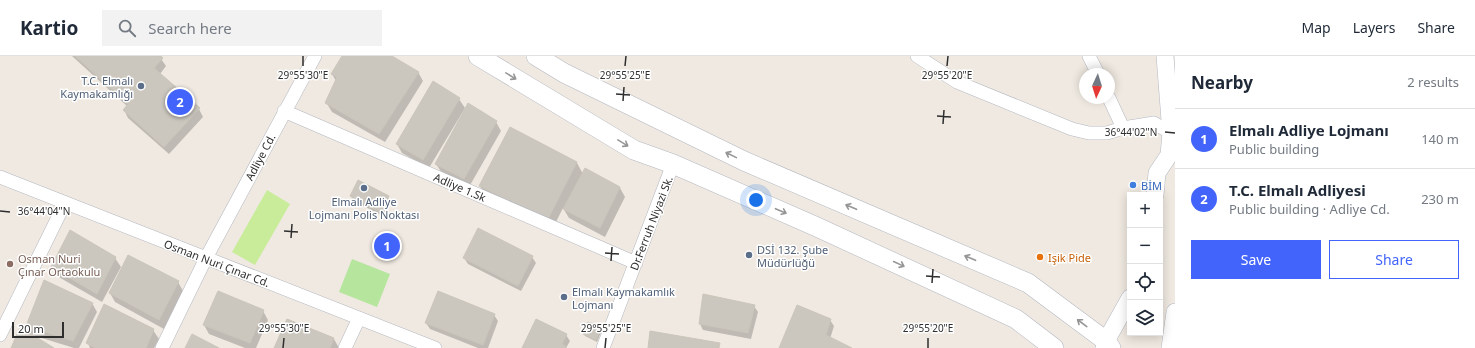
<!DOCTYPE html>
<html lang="en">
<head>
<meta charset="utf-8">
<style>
	body { margin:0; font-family:"Noto Sans",sans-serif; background:#f2f2f3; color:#1f2937 }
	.controls { position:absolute; right:12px; bottom:12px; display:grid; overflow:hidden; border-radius:0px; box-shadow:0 2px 10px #0003 }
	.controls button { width:36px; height:36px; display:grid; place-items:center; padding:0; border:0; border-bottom:1px solid #e0e1e3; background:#fff; color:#1f2937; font:20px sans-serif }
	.compass { position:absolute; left:1079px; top:12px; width:36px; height:36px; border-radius:50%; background:#fff; box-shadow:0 2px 10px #0003; rotate:184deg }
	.scale { position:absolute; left:12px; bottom:10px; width:52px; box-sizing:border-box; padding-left:4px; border:2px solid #2e2e2e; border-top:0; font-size:11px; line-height:14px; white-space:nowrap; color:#2e2e2e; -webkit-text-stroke:3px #fff; paint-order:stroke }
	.you { position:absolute; left:756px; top:144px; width:14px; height:14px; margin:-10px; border:3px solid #fff; border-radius:50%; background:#1a73e8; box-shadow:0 0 0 6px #1a73e833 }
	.badge { display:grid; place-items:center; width:26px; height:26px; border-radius:50%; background:#4264fb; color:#fff; font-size:13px; font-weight:700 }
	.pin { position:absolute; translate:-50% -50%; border:2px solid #fff; box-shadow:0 1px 4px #0006 }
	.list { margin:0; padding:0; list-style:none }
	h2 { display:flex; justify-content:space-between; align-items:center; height:52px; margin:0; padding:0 16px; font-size:17px }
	h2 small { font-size:13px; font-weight:400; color:#747a83 }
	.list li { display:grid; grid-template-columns:26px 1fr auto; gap:12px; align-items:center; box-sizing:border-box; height:60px; padding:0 16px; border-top:1px solid #e0e1e3 }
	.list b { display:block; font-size:15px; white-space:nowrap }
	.list p { margin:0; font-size:13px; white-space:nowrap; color:#747a83 }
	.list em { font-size:13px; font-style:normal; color:#747a83 }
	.actions { display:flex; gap:8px; padding:12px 16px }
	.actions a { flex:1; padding:9px 0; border:1px solid #4264fb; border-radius:0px; text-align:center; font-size:14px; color:#4264fb }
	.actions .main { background:#4264fb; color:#fff }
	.icon { flex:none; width:22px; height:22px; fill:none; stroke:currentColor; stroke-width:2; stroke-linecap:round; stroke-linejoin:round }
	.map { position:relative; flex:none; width:1175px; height:292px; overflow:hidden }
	header { display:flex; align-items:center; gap:24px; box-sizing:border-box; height:56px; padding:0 20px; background:#fff; border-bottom:1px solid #e0e1e3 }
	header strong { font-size:19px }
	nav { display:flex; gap:22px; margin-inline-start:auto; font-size:14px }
	.search { width:280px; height:36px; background:#f2f2f3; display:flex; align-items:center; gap:10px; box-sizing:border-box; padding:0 14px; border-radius:0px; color:#747a83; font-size:15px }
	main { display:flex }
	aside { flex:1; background:#fff }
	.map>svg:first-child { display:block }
	.green { fill:#b6e59e }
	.pitch { fill:#c9ec9a }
	.shadow { fill:#0003 }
	.building { fill:#cbc7bf; stroke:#cbc5ba }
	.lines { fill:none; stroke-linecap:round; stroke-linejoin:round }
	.minor-casing { stroke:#b4b7c1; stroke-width:14 }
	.tertiary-casing { stroke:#b4b7c1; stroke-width:18 }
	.secondary-casing { stroke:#b4b7c1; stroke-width:20 }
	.minor { stroke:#fff; stroke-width:13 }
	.tertiary { stroke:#fff; stroke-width:17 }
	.secondary { stroke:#fff; stroke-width:19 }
	.oneway { stroke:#969696 }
	.ticks { fill:none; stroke:#2e2e2e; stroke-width:1.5 }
	.service-dot { fill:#5c6f8a; stroke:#fff; stroke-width:1.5 }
	.shop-dot { fill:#3f7fe0; stroke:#fff; stroke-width:1.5 }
	.food-dot { fill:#e8710a; stroke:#fff; stroke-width:1.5 }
	.education-dot { fill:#8d6e63; stroke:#fff; stroke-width:1.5 }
	.labels { text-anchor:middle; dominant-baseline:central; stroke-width:3; stroke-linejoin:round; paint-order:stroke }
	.service-label { font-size:11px; fill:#4e5e75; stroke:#fff; text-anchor:start }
	.street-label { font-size:11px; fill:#2e2e2e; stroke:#fff }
	.shop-label { font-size:11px; fill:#366cbe; stroke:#fff; text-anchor:start }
	.food-label { font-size:11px; fill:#c56008; stroke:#fff; text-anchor:start }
	.education-label { font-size:11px; fill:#785e54; stroke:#fff; text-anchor:start }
	.ticks-label { font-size:10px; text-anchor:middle; fill:#2e2e2e; stroke:#fff; stroke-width:3; stroke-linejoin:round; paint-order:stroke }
</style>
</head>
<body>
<header>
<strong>Kartio</strong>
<div class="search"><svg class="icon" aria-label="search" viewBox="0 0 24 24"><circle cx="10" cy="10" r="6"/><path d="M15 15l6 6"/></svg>Search here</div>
<nav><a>Map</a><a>Layers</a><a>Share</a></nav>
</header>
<main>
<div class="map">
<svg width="1175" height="292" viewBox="0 0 1175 292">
	<rect width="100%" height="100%" fill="#efe9e1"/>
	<path class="green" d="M352 203 390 218 377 251 339 236Z"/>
	<path class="pitch" d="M267 134 290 148 255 209 232 196Z"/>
	<path class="shadow" d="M72 0H159L166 10 160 18 199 53 203 61 169 98 128 62 124 54 127 50Z
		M343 0H390L418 16 423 25 385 86 332 56 326 46 336 25 332 18Z
		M459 43 465 52 429 112 402 97 397 88Z
		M496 66 501 75 469 131 442 117 436 108Z
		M511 72 577 107 583 118 585 113 620 132 625 141 605 181 569 162 563 152 553 172 485 139 480 130Z
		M351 140 388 141 390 145 383 160 354 145Z
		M532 201 536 207 521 235 468 208 464 202Z
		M115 202 121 211 102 246 57 220 52 211Z
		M178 226 183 235 164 273 115 246 110 237Z
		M92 247 97 256 79 292H74L32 279 27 270Z
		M754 250 758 256 751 283 703 274 700 268Z
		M263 255 268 264 256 292H245L209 278 204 269Z
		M494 259 498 265 488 292H478L430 273 426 267Z
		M830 264 834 270 830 283 850 292H780Z
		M601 272 602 274 597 286 585 280 584 278Z
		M153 274 159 283 154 292H90L88 287Z
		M566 279 570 285 566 292H523Z
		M334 283 339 292H275Z"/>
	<path class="building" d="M75 0H161L163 2 154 12 200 52 164 91 123 54 128 48Z
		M342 0H392L419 16 379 78 325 47 337 21 331 18Z
		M433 25 460 42 423 104 396 88Z
		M468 47 497 65 464 123 435 108Z
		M510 71 577 106 548 163 479 130Z
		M585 112 620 131 600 172 563 153Z
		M358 124 389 140 380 156 350 140Z
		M478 172 533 200 518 230 463 202Z
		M70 174 116 201 97 238 51 211Z
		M128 199 179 225 159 264 109 237Z
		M44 224 93 247 73 285 26 270Z
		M218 235 264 254 250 287 203 269Z
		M438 235 495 258 483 289 425 267Z
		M703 238 755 249 748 277 699 268Z
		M104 248 154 273 146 292H95L86 287Z
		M797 249 831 263 826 279 852 292H779Z
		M287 263 334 282 330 292H274Z
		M536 263 567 278 562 288 566 291V292H522Z
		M588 266 601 271 596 284 583 278Z
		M20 271 54 292H11Z
		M650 275 720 287 719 292H648Z
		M192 278 219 292H185Z"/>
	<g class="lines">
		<defs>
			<path id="minor" d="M917 0 957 26 1072 73 1089 77H1107L1123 72 1154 67 1171 77H1175
				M1089 0 1098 18
				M1109 42 1123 72
				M284 55 636 207
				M0 121 435 292
				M0 279 65 147
				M162 292 206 202 315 0
				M345 292 359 262
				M603 292 673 108"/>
			<path id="tertiary" d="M1155 139 1157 117 1169 99 1171 77 1165 0
				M1104 292 1106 285 1130 242
				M1170 292 1175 256"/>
			<path id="secondary" d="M478 0 634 94 673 108 817 171 1016 263 1054 292
				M536 0 564 17 744 105 1028 227 1106 285 1111 292"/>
		</defs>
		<use href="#minor" class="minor-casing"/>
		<use href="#tertiary" class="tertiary-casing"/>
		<use href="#secondary" class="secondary-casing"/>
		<use href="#minor" class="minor"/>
		<use href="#tertiary" class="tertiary"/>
		<use href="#secondary" class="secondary"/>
	</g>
	<defs><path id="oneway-shaft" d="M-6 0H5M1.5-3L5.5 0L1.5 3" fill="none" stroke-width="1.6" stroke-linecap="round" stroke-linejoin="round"/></defs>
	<g class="oneway">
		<use href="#oneway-shaft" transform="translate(511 20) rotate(31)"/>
		<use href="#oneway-shaft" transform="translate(623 87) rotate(31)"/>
		<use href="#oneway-shaft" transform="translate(731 99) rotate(-154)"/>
		<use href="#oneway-shaft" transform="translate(851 151) rotate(-157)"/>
		<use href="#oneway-shaft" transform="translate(781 155) rotate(23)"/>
		<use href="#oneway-shaft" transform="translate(970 202) rotate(-157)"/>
		<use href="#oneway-shaft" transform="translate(899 208) rotate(25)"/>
		<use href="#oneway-shaft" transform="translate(1082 267) rotate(-143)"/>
	</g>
	<path class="ticks" d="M303 10V0M625 10 626 0M947 10 948 0M616 38 630 39M623 45 624 31M937 60 951 61M943 68 944 54M1165 76 1175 77M0 155 10 156M284 175 298 176M291 182 292 168M605 197 619 198M611 205 612 191M926 220 940 221M932 227 933 213M283 292 284 282M605 292 606 282M928 292V282"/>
	<g class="service-dot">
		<circle cx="141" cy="30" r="4"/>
		<circle cx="364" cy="132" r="4"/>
		<circle cx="749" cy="199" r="4"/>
		<circle cx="564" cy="241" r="4"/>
	</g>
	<circle class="shop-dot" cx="1133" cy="129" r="4"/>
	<circle class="food-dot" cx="1040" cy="201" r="4"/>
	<circle class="education-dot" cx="10" cy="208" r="4"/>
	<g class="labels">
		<g class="service-label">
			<text x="133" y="24" text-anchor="end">T.C. Elmalı<tspan x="133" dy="13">Kaymakamlığı</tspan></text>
			<text x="364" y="145" text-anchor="middle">Elmalı Adliye<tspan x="364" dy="13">Lojmanı Polis Noktası</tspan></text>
			<text x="757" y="193">DSİ 132. Şube<tspan x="757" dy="13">Müdürlüğü</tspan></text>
			<text x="572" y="235">Elmalı Kaymakamlık<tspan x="572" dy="13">Lojmanı</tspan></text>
		</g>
		<g class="street-label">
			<text transform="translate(260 101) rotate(-62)">Adliye Cd.</text>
			<text transform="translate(460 131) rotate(23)">Adliye 1.Sk</text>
			<text transform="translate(651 167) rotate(-69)">Dr.Ferruh Niyazi Sk.</text>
			<text transform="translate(217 207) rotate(21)">Osman Nuri Çınar Cd.</text>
		</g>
		<g class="shop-label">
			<text x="1141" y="129">BİM</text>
		</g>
		<g class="food-label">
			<text x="1048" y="201">Işik Pide</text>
		</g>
		<g class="education-label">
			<text x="18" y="202">Osman Nuri<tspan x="18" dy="13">Çınar Ortaokulu</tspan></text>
		</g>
	</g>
	<g class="ticks-label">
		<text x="303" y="23">29°55'30"E</text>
		<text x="625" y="23">29°55'25"E</text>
		<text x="947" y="23">29°55'20"E</text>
		<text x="1131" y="80">36°44'02"N</text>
		<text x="44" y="159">36°44'04"N</text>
		<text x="284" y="276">29°55'30"E</text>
		<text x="606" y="276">29°55'25"E</text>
		<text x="928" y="276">29°55'20"E</text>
	</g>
</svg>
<div class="controls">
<button>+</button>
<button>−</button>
<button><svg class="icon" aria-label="locate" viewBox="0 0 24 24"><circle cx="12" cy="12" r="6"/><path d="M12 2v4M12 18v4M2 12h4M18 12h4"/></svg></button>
<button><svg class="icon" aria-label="layers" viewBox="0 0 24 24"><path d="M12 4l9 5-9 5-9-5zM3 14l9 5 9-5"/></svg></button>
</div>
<svg class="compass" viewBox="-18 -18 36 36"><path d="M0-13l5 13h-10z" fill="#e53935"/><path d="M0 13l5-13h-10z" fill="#747a83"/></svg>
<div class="scale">20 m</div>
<div class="you"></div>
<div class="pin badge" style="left:387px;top:190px">1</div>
<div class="pin badge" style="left:180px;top:46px">2</div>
</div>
<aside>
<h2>Nearby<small>2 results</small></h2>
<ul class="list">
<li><span class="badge">1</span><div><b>Elmalı Adliye Lojmanı</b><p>Public building</p></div><em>140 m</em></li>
<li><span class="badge">2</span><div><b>T.C. Elmalı Adliyesi</b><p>Public building · Adliye Cd.</p></div><em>230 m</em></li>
</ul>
<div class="actions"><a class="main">Save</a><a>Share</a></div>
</aside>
</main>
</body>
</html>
